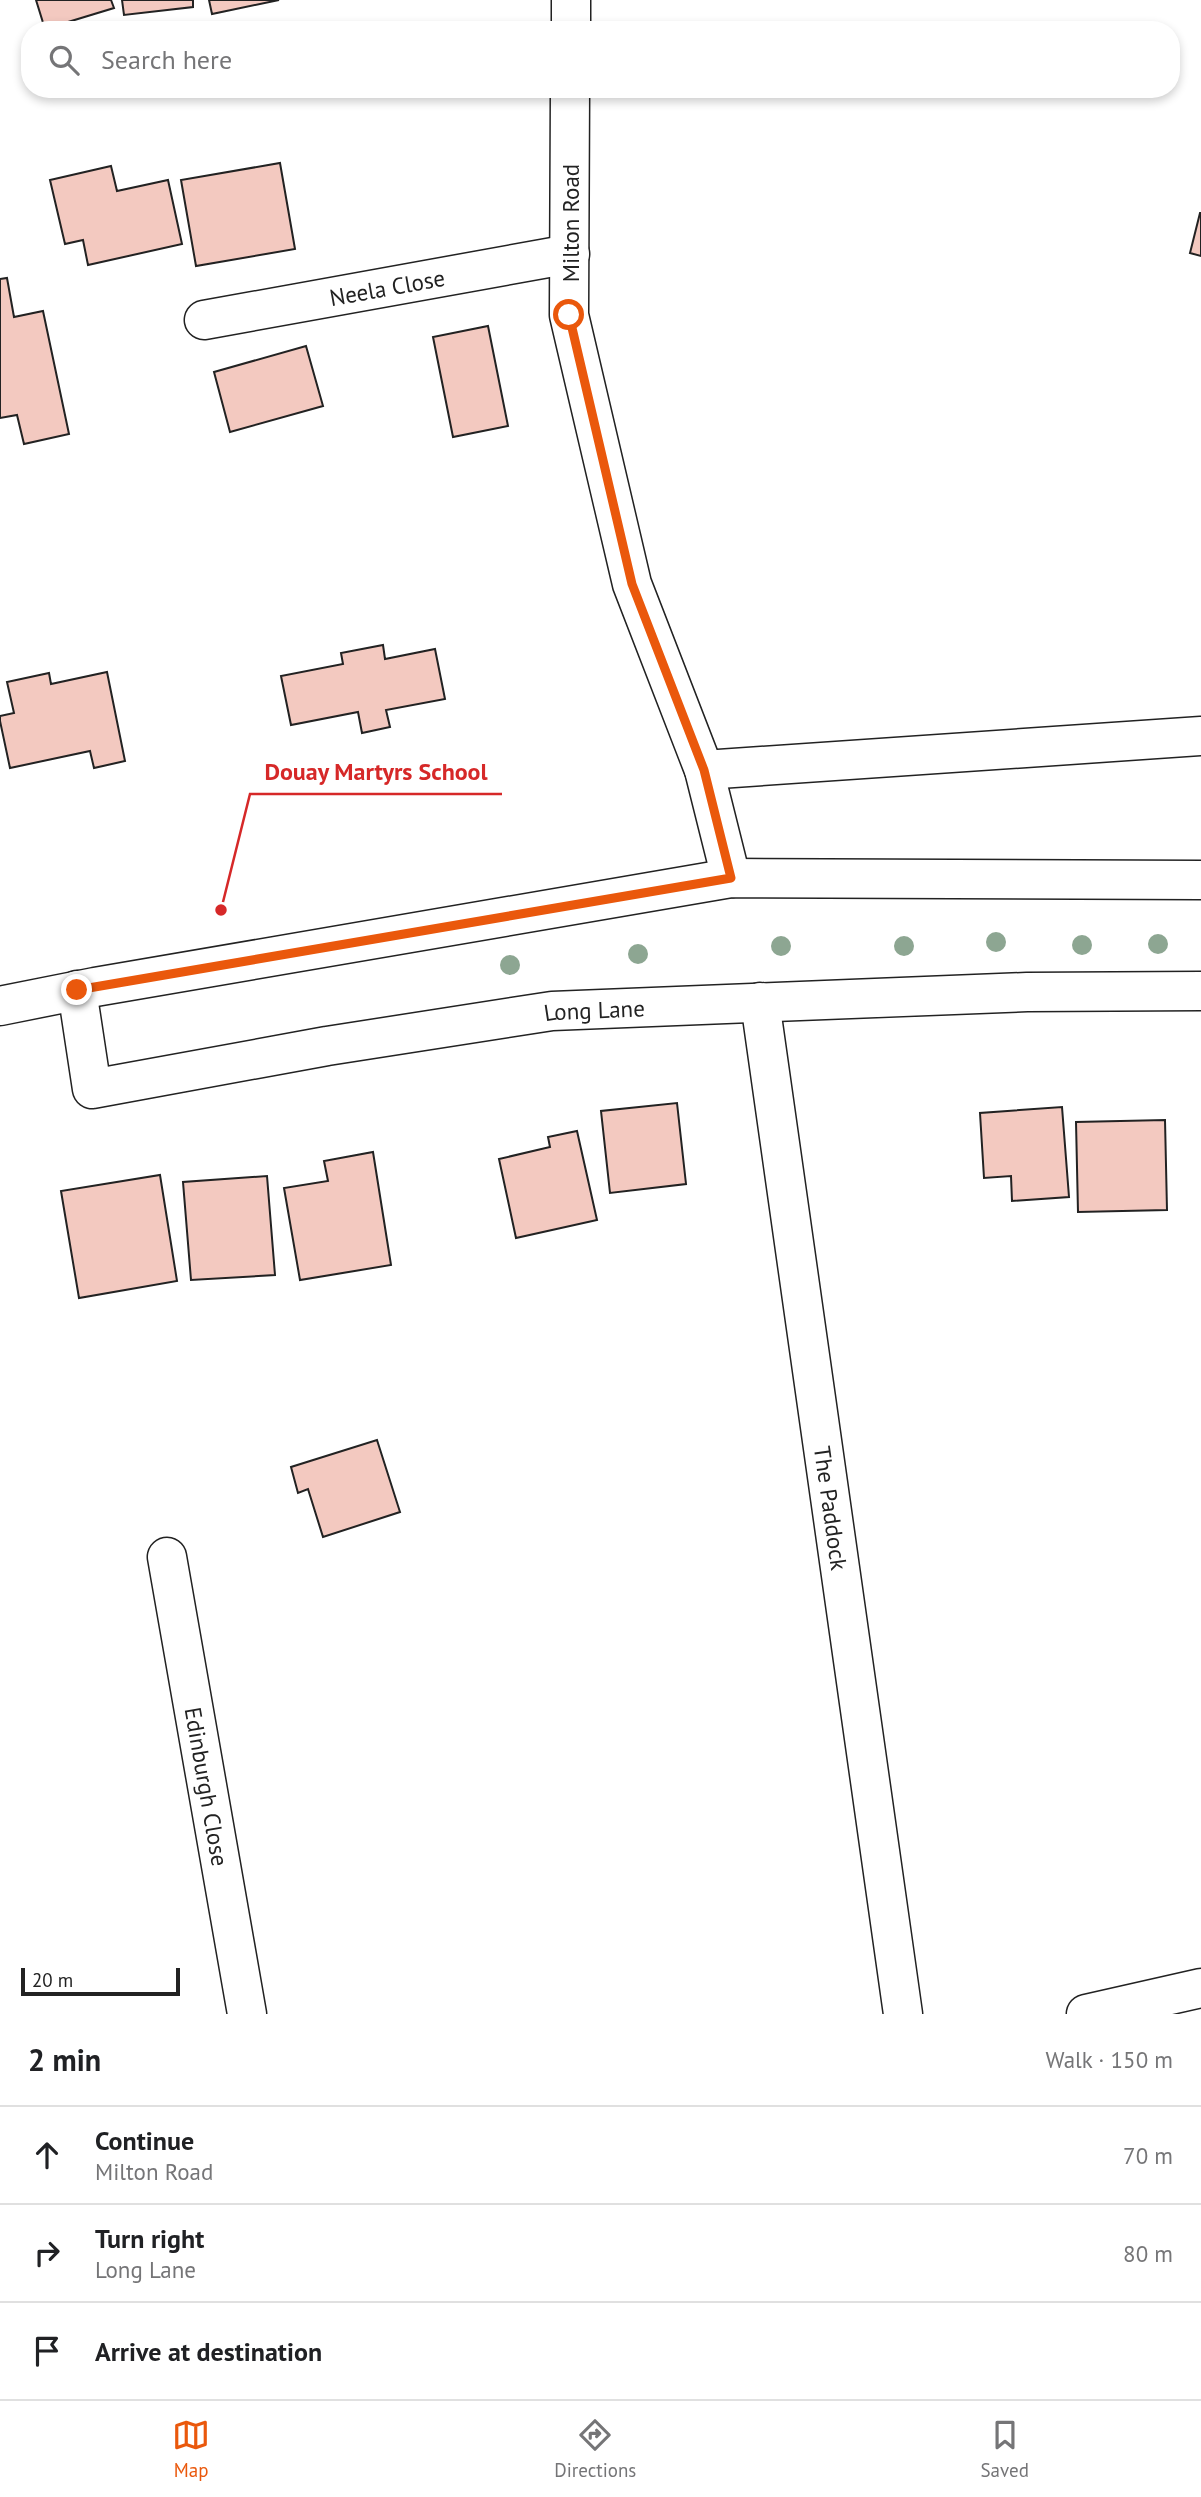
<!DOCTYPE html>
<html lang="en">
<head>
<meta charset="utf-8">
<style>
	body { margin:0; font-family:"PT Sans",sans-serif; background:#f6f6f6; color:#202124 }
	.scale { position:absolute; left:21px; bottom:18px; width:159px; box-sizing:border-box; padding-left:7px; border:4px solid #222; border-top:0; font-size:19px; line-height:24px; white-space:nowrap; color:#222; -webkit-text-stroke:5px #fff; paint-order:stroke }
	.stop { position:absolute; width:21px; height:21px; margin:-16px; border:5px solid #ea580c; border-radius:50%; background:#fff }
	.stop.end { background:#ea580c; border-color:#fff; box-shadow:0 2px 7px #0008 }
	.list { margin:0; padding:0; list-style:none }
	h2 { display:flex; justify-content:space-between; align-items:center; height:91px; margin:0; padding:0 28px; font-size:30px }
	h2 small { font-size:23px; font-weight:400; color:#757577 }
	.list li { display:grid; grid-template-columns:46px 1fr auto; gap:21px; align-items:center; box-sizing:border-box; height:98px; padding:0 28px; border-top:2px solid #e0e0e0 }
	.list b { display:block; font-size:26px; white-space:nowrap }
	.list p { margin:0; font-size:23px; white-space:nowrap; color:#757577 }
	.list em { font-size:23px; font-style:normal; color:#757577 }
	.icon { flex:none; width:38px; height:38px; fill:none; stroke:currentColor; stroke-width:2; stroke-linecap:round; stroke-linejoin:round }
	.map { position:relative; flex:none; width:1201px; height:2014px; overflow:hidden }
	.search { position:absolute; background:#fff; box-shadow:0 4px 10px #0003; left:21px; right:21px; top:21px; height:77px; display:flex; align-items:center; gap:18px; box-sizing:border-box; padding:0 24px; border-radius:28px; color:#757577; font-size:26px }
	.sheet { height:385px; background:#fff }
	nav { display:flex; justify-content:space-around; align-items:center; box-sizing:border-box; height:98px; border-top:2px solid #e0e0e0; background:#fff; font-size:19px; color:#757577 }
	nav a { display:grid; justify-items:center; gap:4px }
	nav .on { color:#ea580c }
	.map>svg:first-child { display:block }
	.building { fill:#f3c9c0; stroke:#222; stroke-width:2 }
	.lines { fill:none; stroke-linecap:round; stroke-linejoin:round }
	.minor-casing { stroke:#222; stroke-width:41 }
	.major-casing { stroke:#222; stroke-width:41 }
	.minor { stroke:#fff; stroke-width:38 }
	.major { stroke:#fff; stroke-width:38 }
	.tree { fill:#8da692 }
	.route { stroke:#ea580c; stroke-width:9 }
	.labels { text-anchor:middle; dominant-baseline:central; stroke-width:5; stroke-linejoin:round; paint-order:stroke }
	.street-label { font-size:23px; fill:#222; stroke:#fff }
	.leader { fill:none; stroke:#d62828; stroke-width:2.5 }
	.callout-dot { fill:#d62828; stroke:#fff; stroke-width:2.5 }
	.callout-label { font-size:24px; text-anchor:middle; font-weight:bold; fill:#d62828; stroke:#fff; stroke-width:5; stroke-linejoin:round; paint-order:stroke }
</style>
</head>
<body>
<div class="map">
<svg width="1201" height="2014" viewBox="0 0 1201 2014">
	<rect width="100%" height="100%" fill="#fff"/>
	<path class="building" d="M36 0H111L114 8 45 29Z
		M122 0H193V7L124 15Z
		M209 0H279L212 14Z
		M280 163 295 249 196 266 181 180Z
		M111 166 117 191 168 180 182 244 88 265 83 240 65 244 50 180Z
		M1200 213H1201V256L1190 253Z
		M7 278 14 317 43 311 69 434 24 444 17 415 0 418V279Z
		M488 326 508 426 453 437 433 337Z
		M306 346 323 406 230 432 214 372Z
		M383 645 385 659 435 649 445 699 386 710 390 727 362 733 358 712 291 725 281 676 343 664 341 653Z
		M107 672 125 761 94 768 90 751 10 768 0 721V716L14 713 7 682 49 673 51 684Z
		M677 1103 686 1184 610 1193 601 1111Z
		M1062 1107 1069 1197 1012 1201 1011 1176 984 1178 980 1113Z
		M1165 1120 1167 1210 1078 1212 1076 1122Z
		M577 1131 597 1220 516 1238 499 1159 550 1147 548 1137Z
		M373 1152 391 1265 300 1280 284 1188 328 1181 324 1161Z
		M160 1175 177 1281 79 1298 61 1191Z
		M267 1176 275 1275 191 1280 183 1182Z
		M377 1440 400 1512 323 1537 308 1489 298 1493 291 1467Z"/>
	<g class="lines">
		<defs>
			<g id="minor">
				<path d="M571 30V0"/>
				<path d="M570 89 569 315 632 584 704 770 731 878"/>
				<path id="s1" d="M204 320 570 254"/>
				<path d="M704 770 1201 736"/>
				<path id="s2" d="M77 990 92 1089 327 1046 552 1011 1027 992 1201 991"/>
				<path id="s3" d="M760 1002 903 2014"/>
				<path id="s4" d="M167 1557 247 2014"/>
				<path d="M1086 2014 1201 1988"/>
			</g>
			<path id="major" d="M0 1006 95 987 731 878 1201 880"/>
		</defs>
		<use href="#minor" class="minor-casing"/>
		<use href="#major" class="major-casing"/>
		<use href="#minor" class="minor"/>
		<use href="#major" class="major"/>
	</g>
	<g class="tree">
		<circle cx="996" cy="942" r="10"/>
		<circle cx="1158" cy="944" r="10"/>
		<circle cx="1082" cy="945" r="10"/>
		<circle cx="781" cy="946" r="10"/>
		<circle cx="904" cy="946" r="10"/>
		<circle cx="638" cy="954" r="10"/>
		<circle cx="510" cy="965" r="10"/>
	</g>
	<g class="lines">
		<path class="route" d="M77 990 731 878 704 770 632 584 569 315"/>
	</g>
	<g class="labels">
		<g class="street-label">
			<text transform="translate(570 223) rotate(-90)">Milton Road</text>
			<text stroke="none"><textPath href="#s1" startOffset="186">Neela Close</textPath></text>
			<text stroke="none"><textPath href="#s2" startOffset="609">Long Lane</textPath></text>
			<text stroke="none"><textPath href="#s3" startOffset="511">The Paddock</textPath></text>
			<text stroke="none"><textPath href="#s4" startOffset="233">Edinburgh Close</textPath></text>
		</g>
	</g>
	<path class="leader" d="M221 910L250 794H502"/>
	<circle class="callout-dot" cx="221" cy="910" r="7"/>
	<g class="callout-label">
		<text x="376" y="780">Douay Martyrs School</text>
	</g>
</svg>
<div class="scale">20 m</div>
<div class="stop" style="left:569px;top:315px"></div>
<div class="stop end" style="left:77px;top:990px"></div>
<div class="search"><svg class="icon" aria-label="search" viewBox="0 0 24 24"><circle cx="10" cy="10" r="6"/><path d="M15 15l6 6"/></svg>Search here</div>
</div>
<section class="sheet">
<h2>2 min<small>Walk · 150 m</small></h2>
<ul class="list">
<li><svg class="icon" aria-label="ahead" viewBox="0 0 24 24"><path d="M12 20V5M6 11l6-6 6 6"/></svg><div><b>Continue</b><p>Milton Road</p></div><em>70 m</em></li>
<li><svg class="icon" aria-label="right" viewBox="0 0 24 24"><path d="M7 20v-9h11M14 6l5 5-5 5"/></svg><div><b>Turn right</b><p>Long Lane</p></div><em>80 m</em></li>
<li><svg class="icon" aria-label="arrive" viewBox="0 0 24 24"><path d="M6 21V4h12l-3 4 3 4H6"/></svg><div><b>Arrive at destination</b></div></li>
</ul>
</section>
<nav>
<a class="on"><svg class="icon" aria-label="map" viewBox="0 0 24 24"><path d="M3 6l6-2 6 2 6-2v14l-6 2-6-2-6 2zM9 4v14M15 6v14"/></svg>Map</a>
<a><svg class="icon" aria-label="directions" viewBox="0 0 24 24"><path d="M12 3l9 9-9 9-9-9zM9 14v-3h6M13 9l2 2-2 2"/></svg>Directions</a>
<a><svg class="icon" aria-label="saved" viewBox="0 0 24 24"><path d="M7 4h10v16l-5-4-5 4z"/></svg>Saved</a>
</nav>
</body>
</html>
